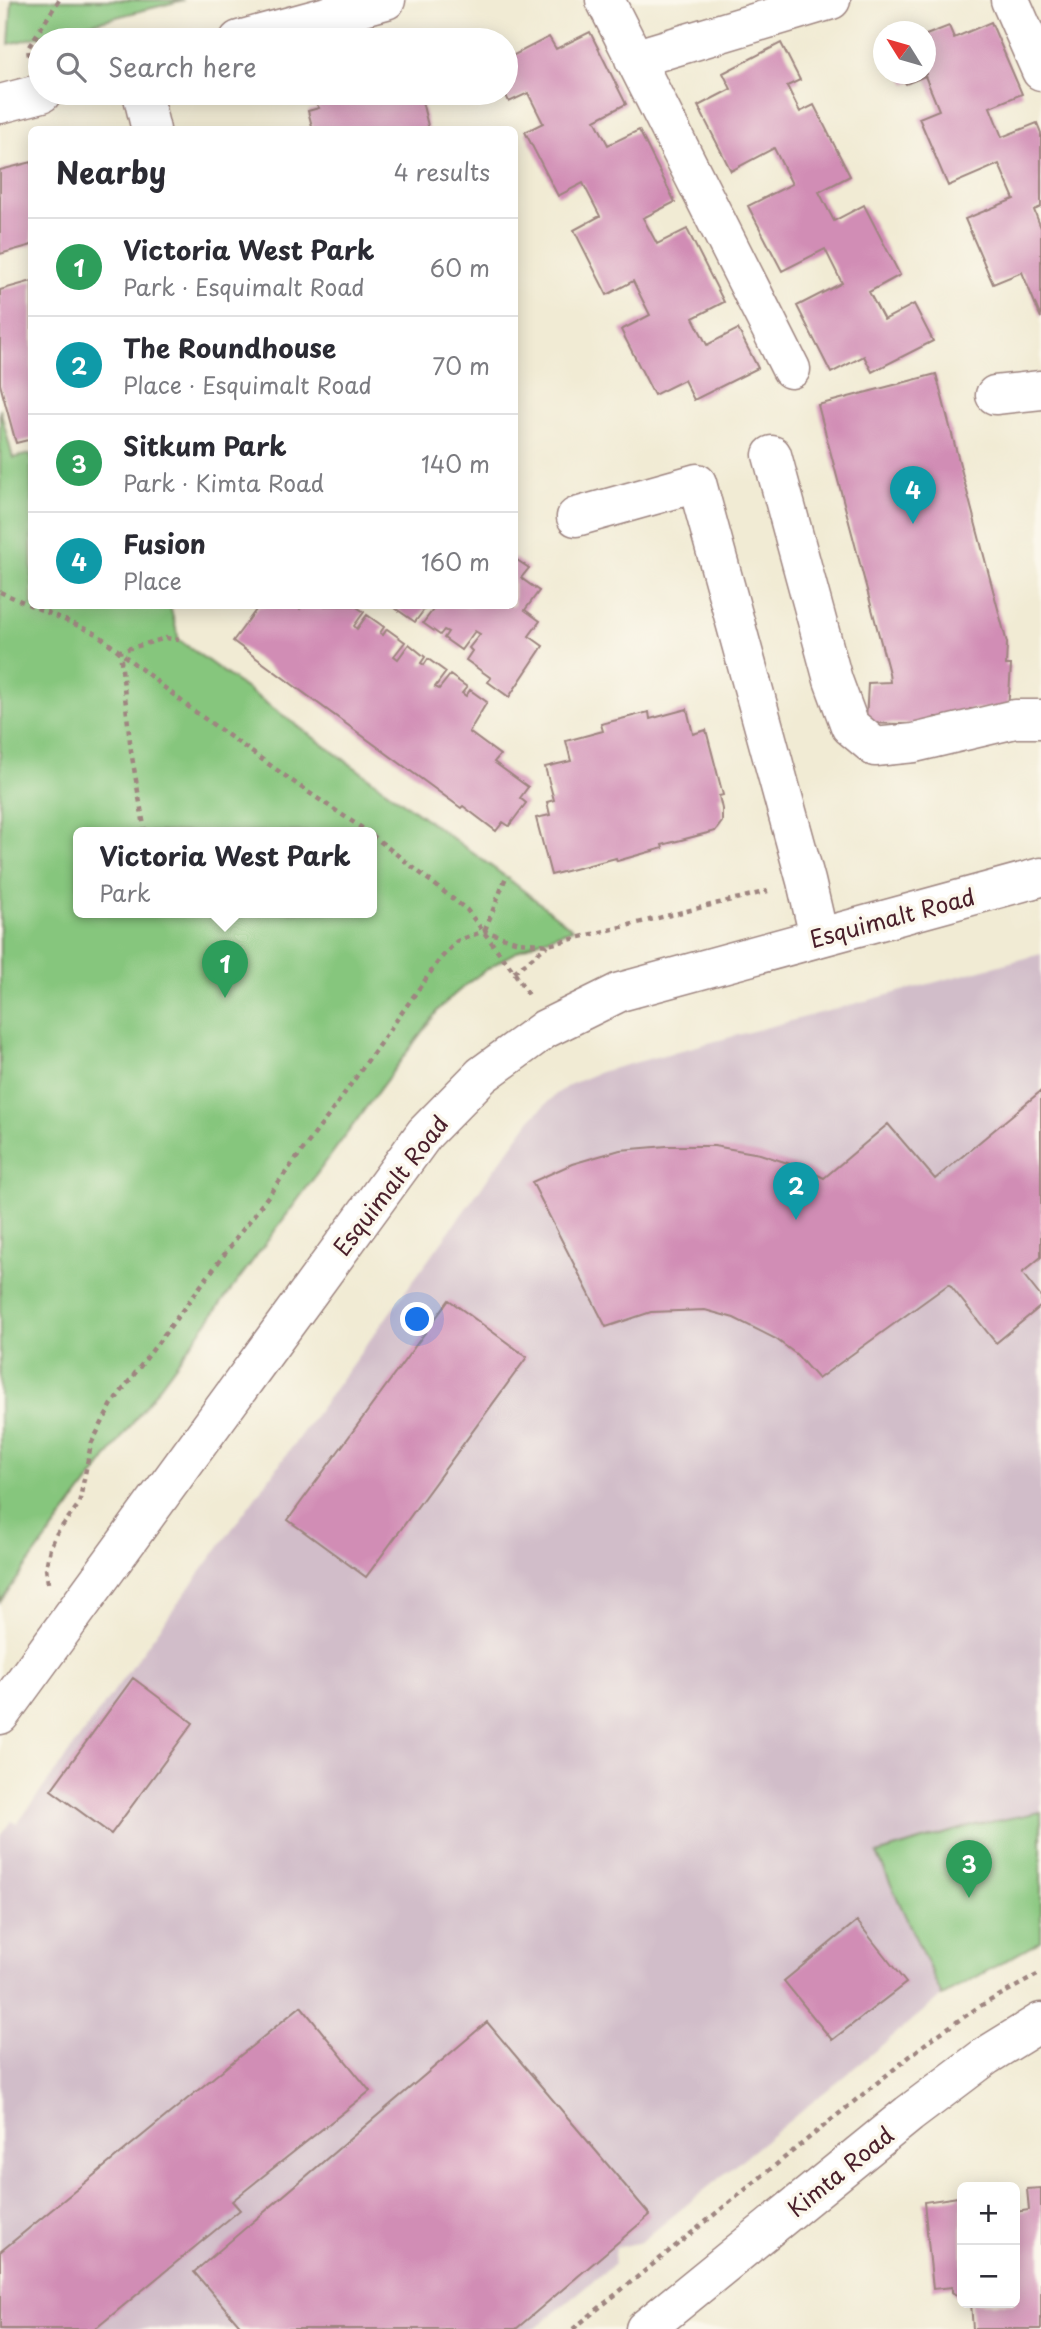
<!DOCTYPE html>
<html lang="en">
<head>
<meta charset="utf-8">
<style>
	body { margin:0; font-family:"Playpen Sans",sans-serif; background:#f7f7f7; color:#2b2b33 }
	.controls { position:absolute; right:21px; bottom:21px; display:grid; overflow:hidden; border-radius:10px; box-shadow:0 4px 18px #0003 }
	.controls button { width:63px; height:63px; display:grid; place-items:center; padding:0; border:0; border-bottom:2px solid #e1e1e2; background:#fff; color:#2b2b33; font:35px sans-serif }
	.compass { position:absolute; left:873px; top:21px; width:63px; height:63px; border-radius:50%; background:#fff; box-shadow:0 4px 18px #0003; rotate:307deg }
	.you { position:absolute; left:418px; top:1320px; width:24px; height:24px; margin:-18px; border:5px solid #fff; border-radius:50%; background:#1a73e8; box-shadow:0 0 0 10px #1a73e833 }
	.badge { display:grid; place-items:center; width:46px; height:46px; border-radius:50%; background:#c8321e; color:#fff; font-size:23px; font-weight:700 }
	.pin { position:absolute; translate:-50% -58px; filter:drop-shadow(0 2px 4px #0008) }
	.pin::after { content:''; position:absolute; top:37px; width:24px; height:21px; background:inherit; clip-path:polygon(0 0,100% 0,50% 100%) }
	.popup { position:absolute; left:73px; top:827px; width:304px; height:91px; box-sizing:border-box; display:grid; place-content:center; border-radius:10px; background:#fff; filter:drop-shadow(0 2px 5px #0005); font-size:23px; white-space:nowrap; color:#7c7c81 }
	.popup b { font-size:26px; color:#2b2b33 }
	.popup::after { content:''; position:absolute; left:50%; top:100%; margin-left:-14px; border:14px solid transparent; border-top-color:#fff }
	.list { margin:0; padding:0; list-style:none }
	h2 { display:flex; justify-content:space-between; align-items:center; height:91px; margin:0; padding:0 28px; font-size:30px }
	h2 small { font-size:23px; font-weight:400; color:#7c7c81 }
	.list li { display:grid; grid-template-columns:46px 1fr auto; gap:21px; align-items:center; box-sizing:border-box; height:98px; padding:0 28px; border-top:2px solid #e1e1e2 }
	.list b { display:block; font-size:26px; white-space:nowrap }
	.list p { margin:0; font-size:23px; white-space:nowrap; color:#7c7c81 }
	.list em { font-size:23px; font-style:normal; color:#7c7c81 }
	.icon { flex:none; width:38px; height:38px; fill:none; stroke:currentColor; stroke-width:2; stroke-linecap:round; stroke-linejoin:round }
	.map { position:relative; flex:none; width:1041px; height:2329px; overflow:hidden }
	.search { position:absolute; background:#fff; box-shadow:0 4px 18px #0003; left:28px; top:28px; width:490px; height:77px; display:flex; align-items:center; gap:18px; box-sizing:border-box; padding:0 24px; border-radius:38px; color:#7c7c81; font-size:26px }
	.panel { position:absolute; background:#fff; box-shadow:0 4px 18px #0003; left:28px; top:126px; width:490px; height:483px; border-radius:10px }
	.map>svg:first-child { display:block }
	.industrial { fill:#d1bdc9 }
	.green { fill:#86c67d; stroke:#687254; stroke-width:2; fill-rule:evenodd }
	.building { fill:#d18db5 }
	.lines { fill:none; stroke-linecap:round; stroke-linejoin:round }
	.minor-casing { stroke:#9e8580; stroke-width:41 }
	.major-casing { stroke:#9e8580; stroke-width:41 }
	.path { stroke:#9e8580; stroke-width:4.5; stroke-dasharray:5 5; stroke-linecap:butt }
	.minor { stroke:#fff; stroke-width:38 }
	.major { stroke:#fff; stroke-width:38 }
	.labels { text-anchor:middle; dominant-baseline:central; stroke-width:7; stroke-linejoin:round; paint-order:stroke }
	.street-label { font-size:23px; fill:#4a1f2b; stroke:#fbf7ec }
</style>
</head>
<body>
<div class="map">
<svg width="1041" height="2329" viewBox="0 0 1041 2329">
	<rect width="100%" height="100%" fill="#fbf7ec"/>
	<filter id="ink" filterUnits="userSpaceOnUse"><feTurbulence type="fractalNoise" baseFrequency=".0143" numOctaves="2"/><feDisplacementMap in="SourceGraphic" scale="14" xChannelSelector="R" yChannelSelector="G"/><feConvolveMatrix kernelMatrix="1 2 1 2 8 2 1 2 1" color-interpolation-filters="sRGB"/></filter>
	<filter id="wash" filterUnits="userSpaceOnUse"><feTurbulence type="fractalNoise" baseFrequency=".00686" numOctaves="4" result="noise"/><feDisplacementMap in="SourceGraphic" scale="28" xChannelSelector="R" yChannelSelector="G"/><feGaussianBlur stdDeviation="1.57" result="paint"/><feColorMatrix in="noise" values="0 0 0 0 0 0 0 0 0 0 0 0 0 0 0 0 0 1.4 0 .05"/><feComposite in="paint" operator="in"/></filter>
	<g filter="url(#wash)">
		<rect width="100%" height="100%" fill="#f1ebd4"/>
		<path class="industrial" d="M1041 954V1812L970 1826 923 1839 878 1854 942 1996 641 2242 616 2248 614 2264 534 2329H0V1836L11 1821 17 1824 531 1119 555 1095 569 1085 600 1072Z"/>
		<path class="green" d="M12 0H184L9 44Z
			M0 409 13 458 31 454 32 606H170L179 640 506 877 573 929C520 945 478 970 439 1009L0 1602ZM78 832H372V912H78Z
			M1041 1812V1941L942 1996 877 1854 970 1826Z"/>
		<g id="blocks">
			<path class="building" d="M991 22 1022 94 990 107 1002 137 1037 123 1041 133V207L1034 210 1041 228V318L1022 272 993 284 965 219 1014 199 999 164 948 186 919 118 939 110 925 76 906 84 901 74H926V35L949 26 954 38Z
				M590 32 626 104 595 120 608 145 639 130 675 202 643 218 657 244 687 229 724 302 693 318 707 345 738 329 758 368 694 400 684 380 654 395 621 330 650 315 633 281 607 295 574 230 600 216 583 183 558 196 525 132 543 123 528 93 509 102 505 93 506 59 549 37 556 49Z
				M781 43 800 80 787 86 800 112 814 105 850 176 819 192 834 221 864 205 900 275 869 292 884 320 914 304 933 341 872 372 864 356 831 373 797 306 842 283 825 249 782 271 748 206 792 184 774 148 731 171 698 106 731 89 723 73Z
				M330 93H420L429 130H313L308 111 319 108 312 97Z
				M32 162V245L0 254V170Z
				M32 281V439L16 443 0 384V290Z
				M936 374 1007 643 1006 665H1011L1008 710 970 709V718L935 717 934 725 866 723 868 683 890 682 889 673 818 405Z
				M514 558 529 568 521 578 539 591 525 610 540 621 529 636 543 646 509 697 488 682 491 678 466 660 472 651 469 648 480 634 475 631 461 650 444 638 448 632 444 630 440 635 423 623 436 606H514Z
				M259 606H295L300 609 302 606H355L364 612 354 626 357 629 367 615 384 627 380 633 383 635 387 629 405 642 394 656 398 659 409 644 425 657 421 663 424 665 428 659 446 672 435 687 439 689 450 675 467 687 462 693 466 696 470 690 487 702 469 732 500 755 494 762 528 787 520 798 526 803 509 826 503 822 496 831 463 806 461 808 233 641Z
				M392 606H427L415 622Z
				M687 709 693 734 706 730 723 795 719 796 722 809V822L715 831 662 845 663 848 617 861 616 858 551 875 536 818 550 815 547 802 554 800 545 767 571 761 566 741 603 731 601 724 649 712 650 719Z
				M1041 1091V1257L1022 1273 1041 1297V1306L996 1343 949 1284 818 1379 796 1354 776 1339 734 1318 705 1310 651 1312 606 1327 532 1182 572 1164 620 1150 667 1146H714L760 1154 806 1169 824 1178 888 1124 935 1179Z
				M449 1300 527 1357 366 1577 288 1520Z
				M133 1678 193 1723 111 1834 51 1790Z
				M857 1921 906 1983 832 2040 784 1981Z
				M301 2006 370 2091 232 2201 240 2210 95 2329H0V2252Z
				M487 2022 650 2215 516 2329H243L194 2272Z
				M1041 2188V2329H973L971 2303H1015V2212L1029 2210 1027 2189Z
				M962 2193V2300L952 2292V2287L933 2289 924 2202 958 2197Z"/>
		</g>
	</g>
	<g filter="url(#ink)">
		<use href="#blocks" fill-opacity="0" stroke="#9e8580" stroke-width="2"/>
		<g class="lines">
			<defs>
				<path id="minor" d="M605 0 791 369
					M1010 0 1041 71
					M239 40 386 0
					M634 59 831 0
					M142 93 151 130
					M0 104 42 93
					M995 395 1041 390
					M772 455 833 680 850 726 875 747 914 743 1015 719H1041
					M576 517 697 483 806 881 819 937
					M645 2329 909 2114 986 2056 1041 2022"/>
				<path id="major" d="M0 1715 425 1133 482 1075 545 1029 620 992 1041 877"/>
			</defs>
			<use href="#minor" class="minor-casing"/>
			<use href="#major" class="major-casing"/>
			<path class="path" d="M29 56 28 48 59 0
				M0 592 97 634 194 711 305 790 368 832
				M145 832 131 751 120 651 166 638 179 640
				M372 835 467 910 514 972 529 996
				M485 930 506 877
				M514 972 548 945
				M48 1583 46 1568 50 1548 57 1533 79 1504 91 1444 112 1404 329 1115 440 959 457 941 484 931 518 942 548 945 768 891
				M573 2329 930 2040 980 2006 1041 1973"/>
			<use href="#minor" class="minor"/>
			<use href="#major" class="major"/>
		</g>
	</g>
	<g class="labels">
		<g class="street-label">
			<text transform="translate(892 917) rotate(-15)">Esquimalt Road</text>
			<text transform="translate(390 1185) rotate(-52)">Esquimalt Road</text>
			<text transform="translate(840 2171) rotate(-39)">Kimta Road</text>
		</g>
	</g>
</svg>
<div class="controls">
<button>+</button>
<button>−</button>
</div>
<svg class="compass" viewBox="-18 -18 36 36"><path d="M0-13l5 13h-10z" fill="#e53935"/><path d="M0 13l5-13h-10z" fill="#7c7c81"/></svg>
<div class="you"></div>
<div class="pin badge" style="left:225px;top:998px;background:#2e9e5b">1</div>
<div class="popup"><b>Victoria West Park</b>Park</div>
<div class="pin badge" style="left:796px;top:1220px;background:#0f9aa8">2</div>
<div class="pin badge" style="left:969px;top:1898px;background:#2e9e5b">3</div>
<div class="pin badge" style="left:913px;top:524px;background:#0f9aa8">4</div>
<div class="search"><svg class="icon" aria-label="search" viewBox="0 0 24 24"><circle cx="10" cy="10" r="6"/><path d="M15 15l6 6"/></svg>Search here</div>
<section class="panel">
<h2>Nearby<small>4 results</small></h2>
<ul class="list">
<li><span class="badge" style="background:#2e9e5b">1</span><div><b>Victoria West Park</b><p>Park · Esquimalt Road</p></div><em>60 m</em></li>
<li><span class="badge" style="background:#0f9aa8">2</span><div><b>The Roundhouse</b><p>Place · Esquimalt Road</p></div><em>70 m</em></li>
<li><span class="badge" style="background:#2e9e5b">3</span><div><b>Sitkum Park</b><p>Park · Kimta Road</p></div><em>140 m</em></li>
<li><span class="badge" style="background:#0f9aa8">4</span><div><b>Fusion</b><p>Place</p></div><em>160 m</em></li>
</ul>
</section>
</div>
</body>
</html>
